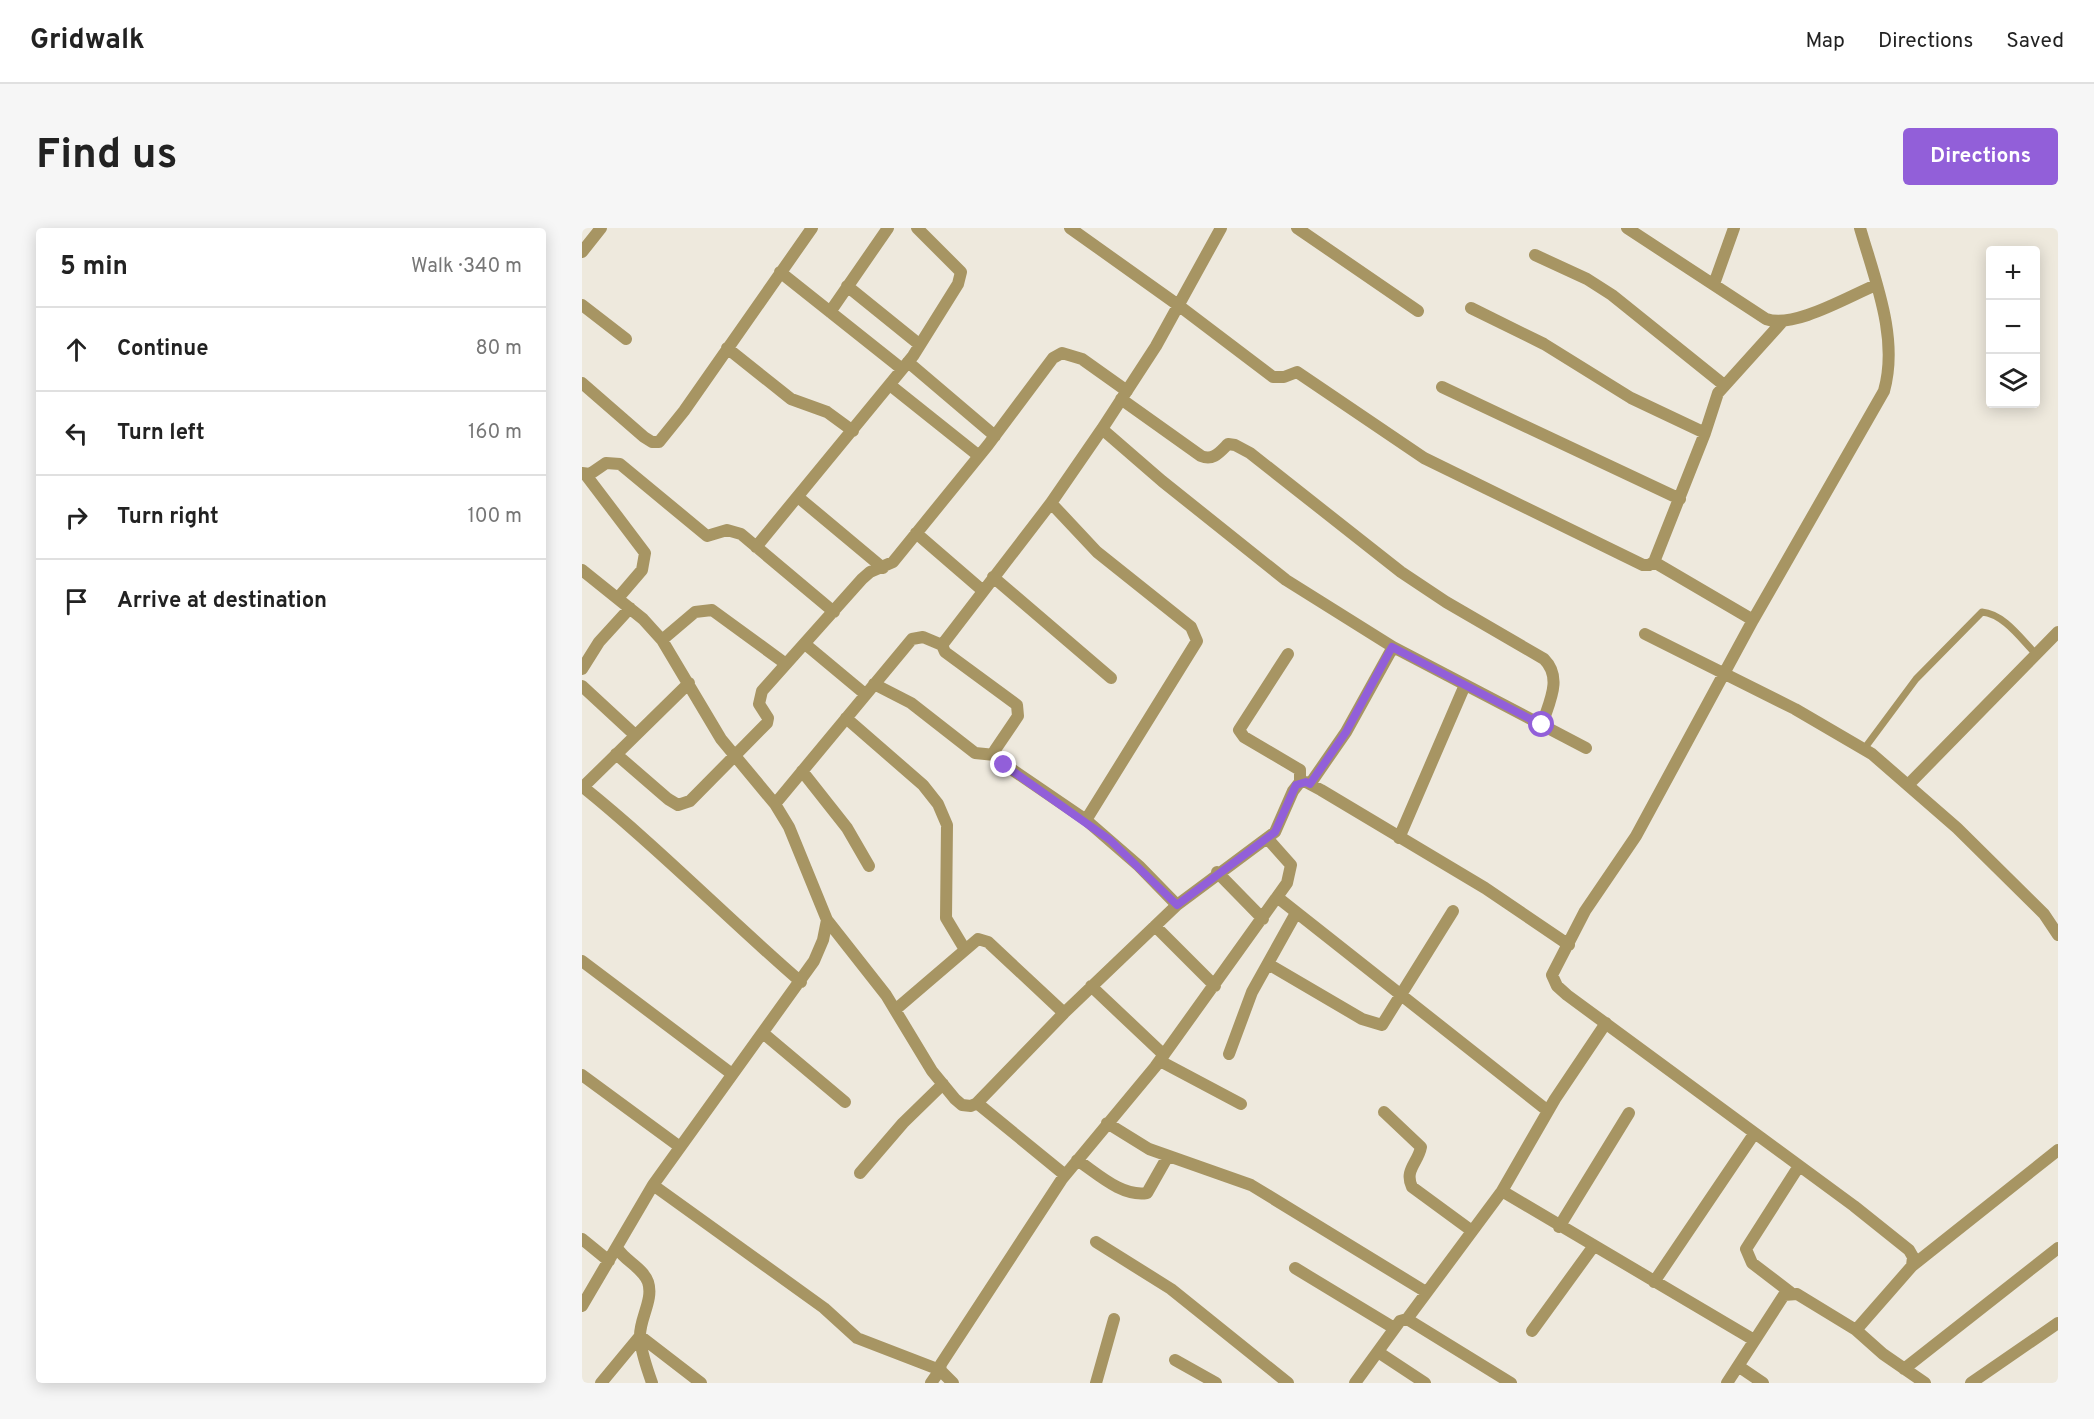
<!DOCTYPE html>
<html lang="en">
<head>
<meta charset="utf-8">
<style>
	body { margin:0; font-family:Overpass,sans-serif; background:#f6f6f6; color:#222 }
	.controls { position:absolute; right:18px; top:18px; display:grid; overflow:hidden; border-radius:6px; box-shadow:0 3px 15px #0003 }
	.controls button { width:54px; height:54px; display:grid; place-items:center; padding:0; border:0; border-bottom:2px solid #e0e0e0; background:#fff; color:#222; font:30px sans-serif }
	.stop { position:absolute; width:18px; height:18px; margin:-14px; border:4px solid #925fd9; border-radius:50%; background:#fff }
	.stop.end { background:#925fd9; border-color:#fff; box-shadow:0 2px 6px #0008 }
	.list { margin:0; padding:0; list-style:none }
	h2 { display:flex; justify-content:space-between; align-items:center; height:78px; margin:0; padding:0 24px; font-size:26px }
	h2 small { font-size:20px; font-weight:400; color:#767676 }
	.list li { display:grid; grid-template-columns:39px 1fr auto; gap:18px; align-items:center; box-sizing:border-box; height:84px; padding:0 24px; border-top:2px solid #e0e0e0 }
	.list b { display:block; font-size:22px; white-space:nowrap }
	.list em { font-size:20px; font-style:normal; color:#767676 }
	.icon { flex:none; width:33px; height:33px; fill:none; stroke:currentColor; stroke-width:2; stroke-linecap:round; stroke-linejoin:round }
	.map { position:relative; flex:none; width:1476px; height:1155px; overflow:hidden; border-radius:6px }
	header { display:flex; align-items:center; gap:36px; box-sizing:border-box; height:84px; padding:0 30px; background:#fff; border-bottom:2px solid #e0e0e0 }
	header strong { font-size:28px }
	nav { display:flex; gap:33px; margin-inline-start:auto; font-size:21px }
	.intro { display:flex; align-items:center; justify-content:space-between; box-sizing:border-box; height:144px; padding:0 36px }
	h1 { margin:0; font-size:42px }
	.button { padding:15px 27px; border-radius:6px; background:#925fd9; color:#fff; font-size:21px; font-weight:700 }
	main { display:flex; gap:36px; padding:0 36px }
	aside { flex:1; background:#fff; border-radius:6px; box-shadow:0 3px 15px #0003 }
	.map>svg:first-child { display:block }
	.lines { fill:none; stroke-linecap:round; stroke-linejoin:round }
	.lane { stroke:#a79563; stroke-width:7 }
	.street { stroke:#a79563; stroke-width:12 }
	.route { stroke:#925fd9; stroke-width:8 }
</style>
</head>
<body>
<header>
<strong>Gridwalk</strong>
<nav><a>Map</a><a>Directions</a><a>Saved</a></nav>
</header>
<div class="intro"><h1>Find us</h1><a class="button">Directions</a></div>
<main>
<aside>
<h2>5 min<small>Walk · 340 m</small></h2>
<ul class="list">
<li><svg class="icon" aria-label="ahead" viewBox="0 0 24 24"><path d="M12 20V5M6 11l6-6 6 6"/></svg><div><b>Continue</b></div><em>80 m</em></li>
<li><svg class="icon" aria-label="left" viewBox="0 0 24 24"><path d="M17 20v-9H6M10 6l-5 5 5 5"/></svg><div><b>Turn left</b></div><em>160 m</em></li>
<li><svg class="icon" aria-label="right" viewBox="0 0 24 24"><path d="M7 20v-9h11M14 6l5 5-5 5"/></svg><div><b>Turn right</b></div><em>100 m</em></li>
<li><svg class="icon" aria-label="arrive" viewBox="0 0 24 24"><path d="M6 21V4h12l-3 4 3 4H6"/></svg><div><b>Arrive at destination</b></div></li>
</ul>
</aside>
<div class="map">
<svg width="1476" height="1155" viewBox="0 0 1476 1155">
	<rect width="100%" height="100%" fill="#eee9dd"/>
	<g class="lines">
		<path class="lane" d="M1282 521 1334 451 1400 384C1422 386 1439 411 1454 426"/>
		<path class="street" d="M488 0 596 77 691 149H702L715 144 842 230 1061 337H1067L1072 334 1123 205 1136 165 1200 94
			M715 0 836 83
			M1045 0 1184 91C1212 101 1267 68 1294 57
			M1278 0C1293 52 1317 110 1302 163L1171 392 1054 608 1003 683 970 747 975 758 985 767 1272 978 1327 1022 1331 1029 1330 1038 1274 1102 1301 1126 1343 1155
			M0 24 19 0
			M953 27 1005 51 1030 67 1142 157
			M198 44 320 141
			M1132 56 1152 0
			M265 58 338 117
			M0 77 44 111
			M889 80 962 116 1049 170 1123 205
			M248 84 306 0
			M145 120 209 171 245 184 271 203
			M326 134 413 208
			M0 155 62 209 70 214H77L102 183 230 0
			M308 157 397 228
			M860 159 1098 271
			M539 171 619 228C631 233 637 225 646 216L653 217 668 225 819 344 864 374 962 431C981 450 967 474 960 497
			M520 201 580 253 704 352 811 419 1004 520
			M0 245 8 246 24 235 38 236 125 308 145 302 159 306 252 384
			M4 247 63 325 60 342 36 370
			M216 269 301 340
			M469 275 515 324 609 399 615 413 504 592
			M334 305 400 362
			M174 319 331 128 376 56 379 44 335 0
			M1072 334 1171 392
			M0 342 61 391 80 412 139 511 193 576 207 599 245 692 304 767 350 843 373 871 380 877 389 878 395 875 482 785 595 677 693 604 711 563 718 554H724L739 562 903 660 987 717
			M411 349 529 450
			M1063 406 1213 481 1290 526 1375 600 1462 686 1476 707
			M80 412 113 384 130 382 204 436
			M223 416 283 466
			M706 426 657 502 662 509 718 542V554
			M0 441 17 414 48 380
			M292 456 329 475 393 525 413 527
			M0 458 53 507
			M264 490 341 557 356 576 365 597 364 690 382 720
			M34 526 86 571 96 577 108 573 185 495 186 490 177 476 180 463 280 351 288 344 311 334 406 217 471 130 480 125 500 131 545 163
			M220 543 265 600 287 638
			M728 556 764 504 811 419
			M1326 557 1476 404
			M1 559C77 620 145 690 219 754
			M0 560 107 455
			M193 576 330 411 341 409 360 417
			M817 610 883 457
			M635 644 681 691
			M695 669 966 883
			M595 677 557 638 504 592 416 532 413 522 436 488 435 477 363 424 360 417 469 275 520 201 574 118 639 0
			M573 698 633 758
			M0 733 150 846
			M686 736 780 791 800 797 871 683
			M509 758 582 827
			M313 782 396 711 406 714 482 785
			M181 805 263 874
			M647 826 670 764 714 685
			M578 833 659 876
			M0 847 98 919
			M395 875 483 947
			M802 884 839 919C836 935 822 942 830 959L890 1003
			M525 895 567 921 669 957 844 1064
			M495 932C515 945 539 969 565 965L586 928
			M278 945 321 895 361 856
			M71 957 242 1080 275 1110 358 1142 349 1155
			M920 963 1172 1112
			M977 999 1047 885
			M0 1011 27 1033
			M514 1014 589 1061 706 1155
			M35 1020C43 1033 61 1040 66 1054 72 1072 57 1091 58 1109 59 1125 65 1140 70 1155
			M1330 1038 1476 922
			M713 1040 812 1100
			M1072 1054 1172 906
			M1208 1064 1170 1035 1164 1021 1217 938
			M0 1078 71 957 232 733 241 712 245 692
			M825 1091 920 963 973 871 1024 795
			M950 1103 1011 1019
			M796 1124 843 1155
			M593 1132 634 1155
			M1156 1138 1181 1155
			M1322 1141 1476 1020
			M19 1155 58 1108 119 1155
			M371 1155 358 1142 359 1136 480 951 573 839 705 655 709 637 685 610
			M514 1155 532 1091
			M773 1155 818 1093 825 1091 929 1155
			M1145 1155 1202 1067 1215 1066 1274 1102
			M1389 1155 1476 1095"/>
	</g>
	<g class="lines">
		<path class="route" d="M422 537 528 612 595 677 693 604 714 557 724 554 728 556 764 504 810 419 960 497"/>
	</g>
</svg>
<div class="controls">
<button>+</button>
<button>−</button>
<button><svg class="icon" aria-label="layers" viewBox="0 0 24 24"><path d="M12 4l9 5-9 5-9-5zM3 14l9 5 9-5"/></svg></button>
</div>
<div class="stop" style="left:960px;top:497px"></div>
<div class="stop end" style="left:422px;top:537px"></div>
</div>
</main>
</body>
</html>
